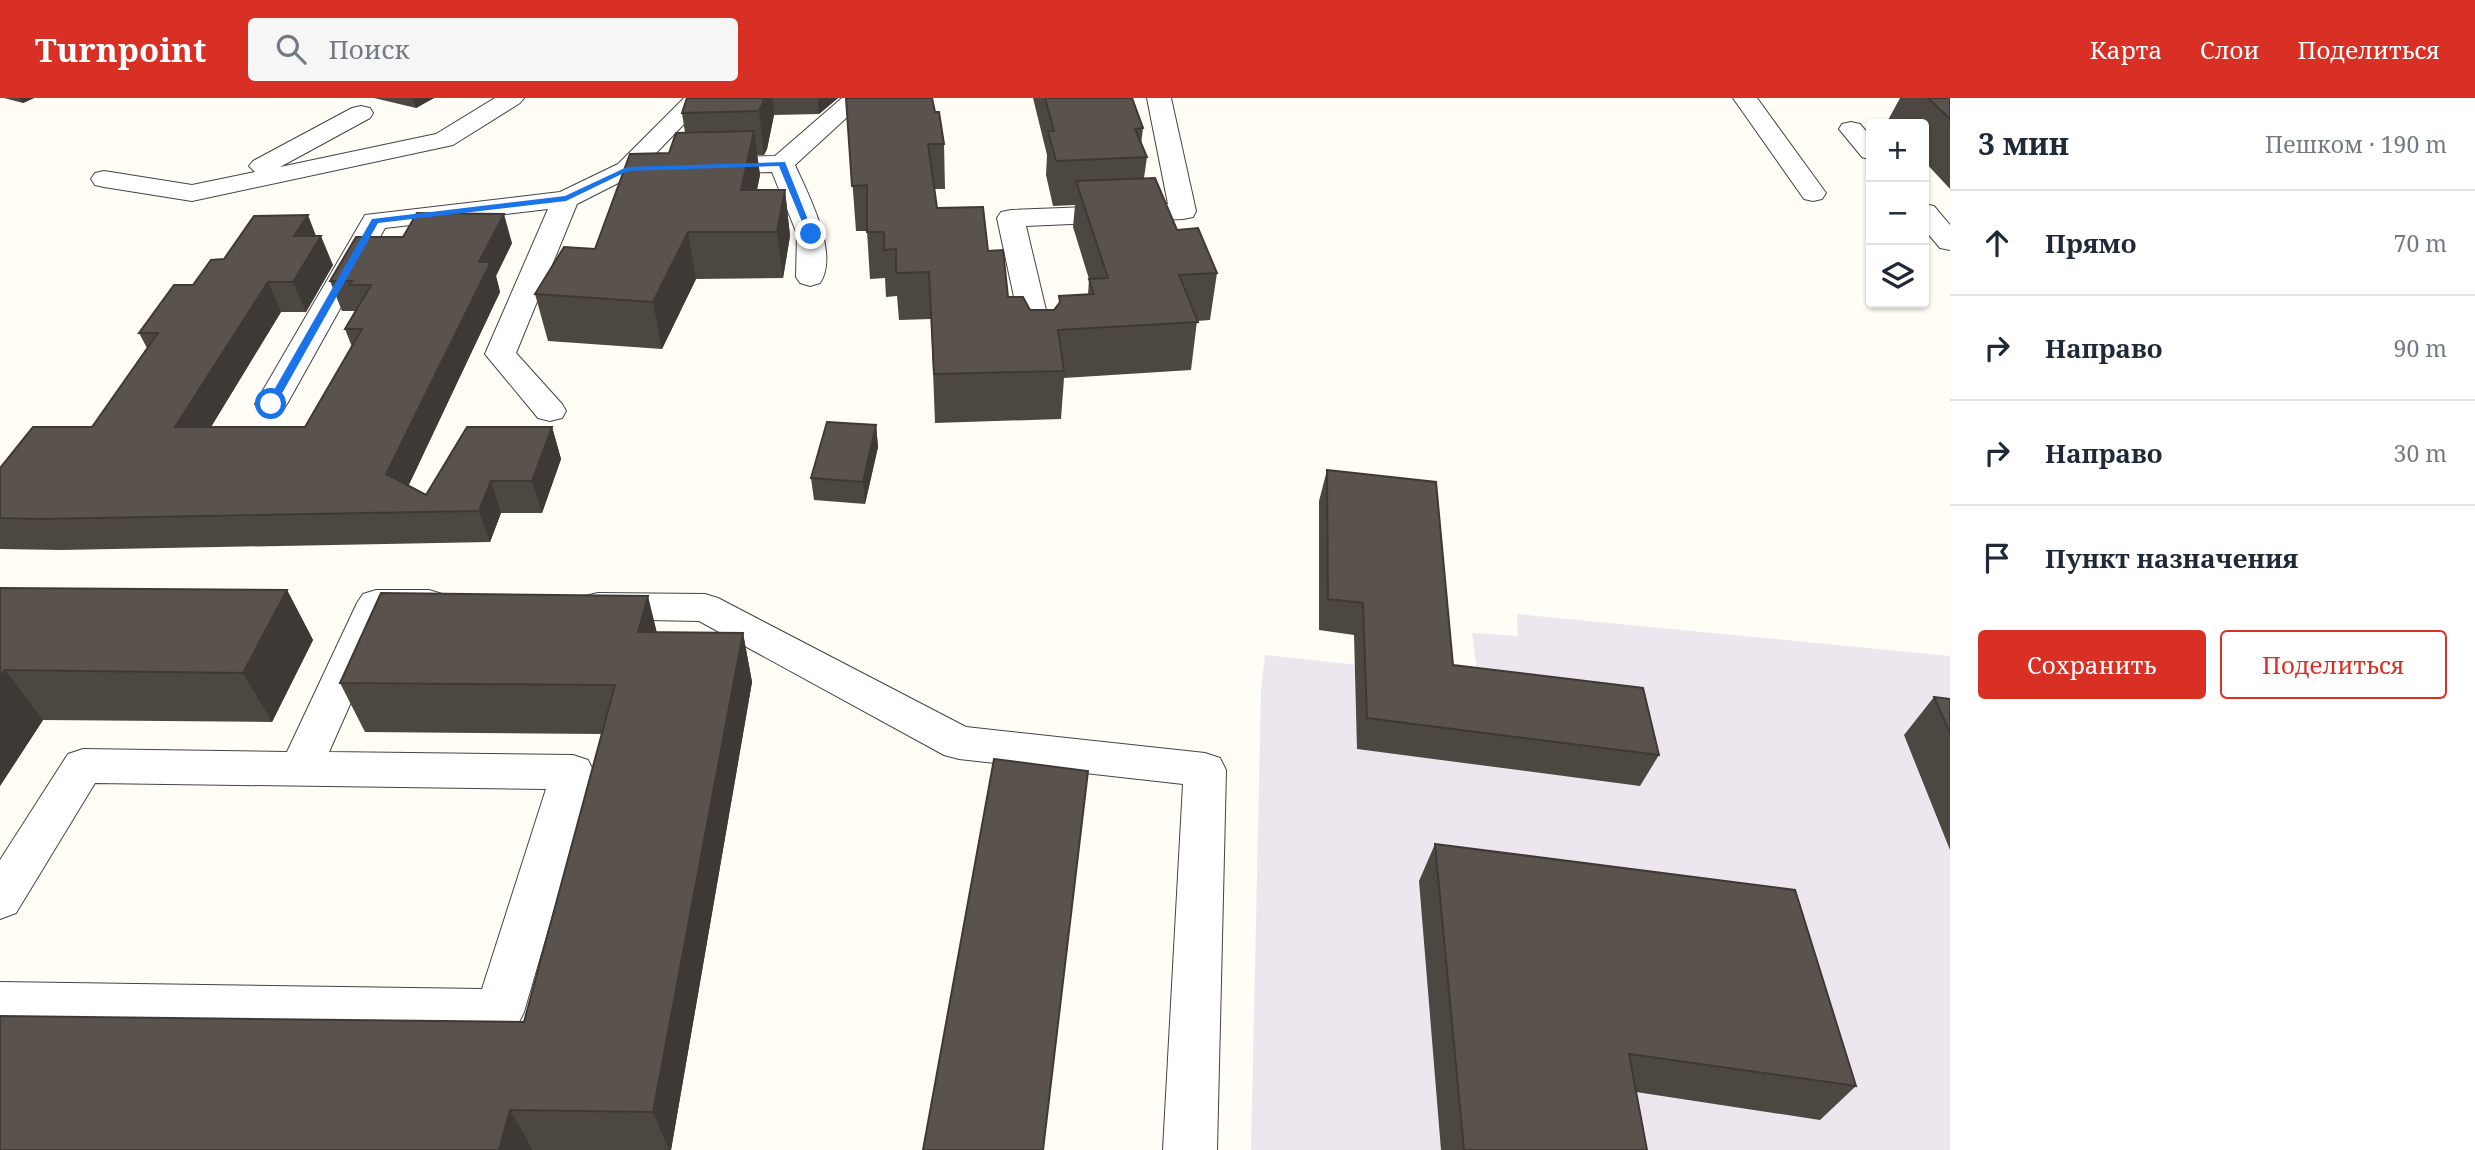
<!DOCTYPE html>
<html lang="ru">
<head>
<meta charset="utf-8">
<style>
	body { margin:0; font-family:"Noto Serif",serif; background:#f6f6f7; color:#1f2937 }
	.controls { position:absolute; right:21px; top:21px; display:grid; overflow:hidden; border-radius:7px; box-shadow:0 2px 5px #0004 }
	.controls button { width:63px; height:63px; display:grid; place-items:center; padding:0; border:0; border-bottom:2px solid #e0e1e3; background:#fff; color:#1f2937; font:35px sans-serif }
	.stop { position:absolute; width:21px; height:21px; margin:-16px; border:5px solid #1a73e8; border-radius:50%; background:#fff }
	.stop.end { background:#1a73e8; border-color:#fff; box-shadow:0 2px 7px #0008 }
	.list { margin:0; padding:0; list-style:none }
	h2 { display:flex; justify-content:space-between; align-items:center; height:91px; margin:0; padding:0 28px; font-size:30px }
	h2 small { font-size:23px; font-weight:400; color:#747a83 }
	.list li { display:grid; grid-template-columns:46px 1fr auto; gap:21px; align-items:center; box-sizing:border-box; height:105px; padding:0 28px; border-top:2px solid #e0e1e3 }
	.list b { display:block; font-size:26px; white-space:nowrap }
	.list em { font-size:23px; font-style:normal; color:#747a83 }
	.actions { display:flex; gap:14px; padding:21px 28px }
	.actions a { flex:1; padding:16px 0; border:2px solid #d93025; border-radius:7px; text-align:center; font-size:24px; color:#d93025 }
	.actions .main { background:#d93025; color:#fff }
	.icon { flex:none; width:38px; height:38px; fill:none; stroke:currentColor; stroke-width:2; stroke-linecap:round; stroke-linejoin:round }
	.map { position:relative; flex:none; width:1950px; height:1052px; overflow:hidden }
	header { display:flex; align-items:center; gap:42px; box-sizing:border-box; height:98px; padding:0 35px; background:#d93025; color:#fff }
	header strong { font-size:33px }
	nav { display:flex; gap:38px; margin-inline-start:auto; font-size:24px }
	.search { width:490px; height:63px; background:#f6f6f7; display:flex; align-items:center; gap:18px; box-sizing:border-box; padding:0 24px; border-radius:7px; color:#747a83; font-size:26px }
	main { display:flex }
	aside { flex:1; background:#fff }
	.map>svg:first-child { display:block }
	.industrial { fill:#eee6ef }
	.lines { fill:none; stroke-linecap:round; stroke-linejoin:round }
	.minor-casing { stroke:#444; stroke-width:2 }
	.minor { fill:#fff; fill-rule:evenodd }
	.wall { fill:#4d4742 }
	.shaded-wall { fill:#3f3936 }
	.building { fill:#5a524d; stroke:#3f3936; stroke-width:2 }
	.route { fill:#1a73e8 }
</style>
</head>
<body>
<header>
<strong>Turnpoint</strong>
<div class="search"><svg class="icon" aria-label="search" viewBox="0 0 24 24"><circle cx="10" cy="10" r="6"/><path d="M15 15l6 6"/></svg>Поиск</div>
<nav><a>Карта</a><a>Слои</a><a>Поделиться</a></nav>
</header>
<main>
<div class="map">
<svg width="1950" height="1052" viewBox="0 0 1950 1052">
	<rect width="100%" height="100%" fill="#fffdf5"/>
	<path class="industrial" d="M1517 516 1950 558V1052H1251L1261 592 1265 557 1478 580 1472 535 1518 538Z"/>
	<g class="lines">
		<defs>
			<path id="minor" d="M495 0H524L520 5 453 47 192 103 104 89 95 87 91 81 95 75 104 73 192 87 255 74 249 68 253 63 352 10 361 8 370 10 373 15 370 20 280 69 436 36Z
				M684 0H709L636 76 577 106 516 255 562 306 566 313 562 320 550 323 538 320 485 256 548 111 385 130 287 306 282 313 271 316 260 313 255 306 365 117 560 94 618 66Z
				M842 0H868L795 67C808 96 840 156 820 185L810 188 800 185 796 179 797 136 772 74 705 76 696 73 692 68 696 63 705 60 775 58Z
				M1147 0H1171L1196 113 1193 119 1183 121 1026 128 1055 250 1051 257 1040 259 1029 257 1025 250 997 120 1001 114 1011 112 1168 106Z
				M1733 0H1757L1826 95 1822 101 1813 103 1804 101Z
				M1851 24 1860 26 1871 39V62L1862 59 1839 31 1842 26Z
				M1924 106 1934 108 1950 127V152L1940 150 1924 131Z
				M376 492H429L442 496 448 505 442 514 429 518H389L329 654 573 657 588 662 594 674 524 914 516 930 499 937 0 930V884L482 891 546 691 95 685 16 815 0 821V762L68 656 83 651 287 654 357 505 363 496Z
				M598 495 705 496 718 500 966 629 1205 655 1220 660 1226 672 1217 1052H1163L1183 686 959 661 944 657 699 523 598 521 585 518 579 508 585 498Z"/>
		</defs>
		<use href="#minor" class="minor-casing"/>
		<use href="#minor" class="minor"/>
	</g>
	<path class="wall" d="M4 0H34L23 5Z
		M374 0H434L416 10Z
		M687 0H838L819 16 774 17 767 51 764 57H757L760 77 757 92H785L790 138 783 180 696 181 662 251 548 243 535 196 595 151 669 55 685 35 682 15Z
		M846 0 935 14 944 46 945 91H934L937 110 988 153 1008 199 1030 212H1054L1059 205V198L1088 197 1089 181 1073 129 1075 107 1053 108 1046 77 1047 57 1033 0H1132L1143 30 1141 47 1147 59 1144 80 1177 132 1217 175 1210 222 1197 223 1191 272 1064 280 1061 321 935 325 931 221 899 222 897 198 886 199 885 180 870 181 867 133H856Z
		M1900 0H1950V91L1924 63V26H1889L1887 24Z
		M316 138 333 167 306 214H281L211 329H305L352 249 345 231 355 213H342L330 183 512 145 496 178 500 194 408 388 426 397 552 329 561 361 542 415H501L490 444 61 452 0 451V370L92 329 147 250 139 235 193 187 224 161Z
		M876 327 878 349 865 406 814 402 811 380Z
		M1327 372 1453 567 1659 657 1640 688 1357 651 1354 537 1319 532V403Z
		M0 490 287 492 313 542 272 624 43 622 0 688Z
		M657 534 743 535 752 584 671 1052H0L524 924 602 636 365 634 340 585Z
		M1934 599 1950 601V752L1904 637Z
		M1435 746 1856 988 1820 1022 1636 994 1647 1052H1441L1419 783Z"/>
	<path class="shaded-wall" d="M20 0H34L23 5Z
		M413 0H434L416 10Z
		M764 0H773L774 17 767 51 764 57 759 13Z
		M818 0H838L819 16Z
		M754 33 760 77 748 134 741 92Z
		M785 92 790 138 783 180 777 134Z
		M504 116 512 145 496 178 500 194 399 408 386 376 479 164Z
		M308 117 318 143 321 138 333 167 306 214 293 184 294 138Z
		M688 134 696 181 662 251 653 204Z
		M268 184 281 214 192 360 175 329Z
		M876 327 878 349 865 406 863 384Z
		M552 329 561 361 542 415 532 383Z
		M491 383 501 415 490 444 479 413Z
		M287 492 313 542 272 624 243 575Z
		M648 498 660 547 638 534Z
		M743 535 752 584 671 1052H669L653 1014Z
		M5 572 43 622 0 688V579Z
		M510 1012 533 1052H499Z"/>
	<path class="building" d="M687 0H764L762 7 759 13 682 15Z
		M846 0H932L935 14H939L944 46H928L937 110 983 109 988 153 1003 152 1008 199H1023L1030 212H1054L1060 204 1059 198 1094 196 1089 181 1108 180 1076 83 1155 80 1177 132 1198 130 1217 175 1179 177 1198 224 1058 232 1064 273 934 276 929 174 896 175V151L884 152V134H867V87L852 88Z
		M1045 0H1132L1143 30 1135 31 1147 59 1056 63 1048 33H1054Z
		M1928 0H1950V21Z
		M754 33 741 92H785L777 134H688L653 204 535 196 564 149 595 151 630 56 669 55 676 35Z
		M417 115 504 116 479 164H491L386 376 426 397 467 329H552L532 383H491L479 413 40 421 0 420V370L33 329H92L158 235H139L174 187H193L211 162 224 161 254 118 308 117 294 138H321L293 184H268L175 329H305L362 231H345L371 187H349L352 183H330L356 139H403Z
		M827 324 876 327 863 384 811 380Z
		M1327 372 1436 384 1453 567 1643 590 1659 657 1367 620 1363 505 1328 501Z
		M0 490 287 492 243 575 5 572 0 579Z
		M381 495 648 498 638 534 743 535 653 1014 510 1012 499 1052H0V918L524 924 615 587 340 585Z
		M1934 599 1950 601V635Z
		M994 661 1088 673 1043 1052H923Z
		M1435 746 1795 792 1856 988 1629 956 1647 1052H1464Z"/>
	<path class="route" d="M785 64 814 137 807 136 779 68 628 73 566 103 378 125 276 306 271 309 266 306 372 121 565 98 627 69Z"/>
</svg>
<div class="controls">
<button>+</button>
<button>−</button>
<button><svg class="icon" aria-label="layers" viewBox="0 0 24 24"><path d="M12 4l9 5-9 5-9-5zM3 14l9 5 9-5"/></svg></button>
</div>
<div class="stop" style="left:271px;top:306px"></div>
<div class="stop end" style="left:811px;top:136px"></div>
</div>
<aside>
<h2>3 мин<small>Пешком · 190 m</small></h2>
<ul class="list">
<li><svg class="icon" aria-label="ahead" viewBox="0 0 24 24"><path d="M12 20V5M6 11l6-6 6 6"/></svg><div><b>Прямо</b></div><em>70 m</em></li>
<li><svg class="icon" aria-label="right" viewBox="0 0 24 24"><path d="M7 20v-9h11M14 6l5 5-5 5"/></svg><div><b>Направо</b></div><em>90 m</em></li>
<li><svg class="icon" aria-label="right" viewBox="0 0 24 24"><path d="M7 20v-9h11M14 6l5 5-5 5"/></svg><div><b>Направо</b></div><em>30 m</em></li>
<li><svg class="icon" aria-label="arrive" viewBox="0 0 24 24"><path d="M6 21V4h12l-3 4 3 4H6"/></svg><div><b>Пункт назначения</b></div></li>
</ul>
<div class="actions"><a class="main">Сохранить</a><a>Поделиться</a></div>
</aside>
</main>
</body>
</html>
